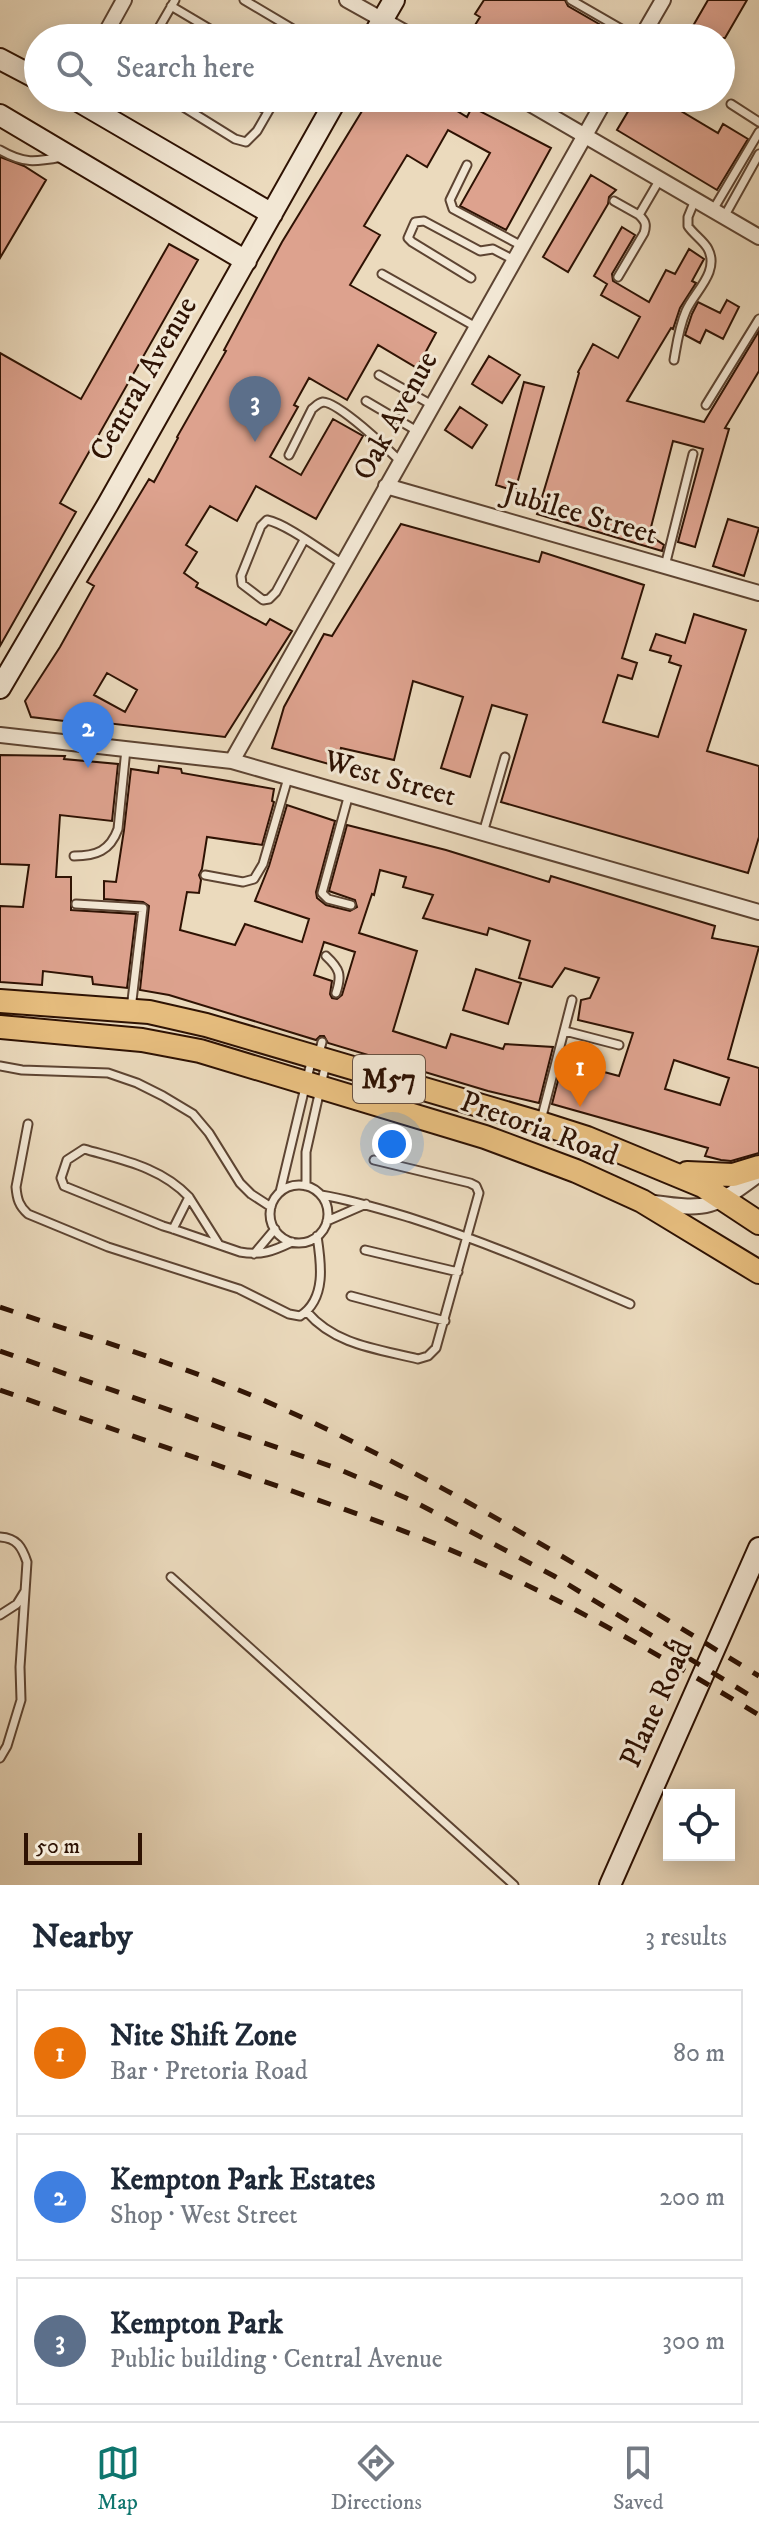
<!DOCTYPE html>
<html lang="en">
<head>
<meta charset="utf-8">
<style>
	body { margin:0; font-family:"IM FELL DW Pica",serif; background:#f2f2f3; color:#1f2937 }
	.controls { position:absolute; right:24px; bottom:24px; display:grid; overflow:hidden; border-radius:0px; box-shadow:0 4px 20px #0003 }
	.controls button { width:72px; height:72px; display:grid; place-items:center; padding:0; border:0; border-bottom:2px solid #e0e1e3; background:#fff; color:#1f2937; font:40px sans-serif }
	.scale { position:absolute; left:24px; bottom:20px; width:118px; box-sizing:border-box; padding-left:8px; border:4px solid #2e1203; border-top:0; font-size:22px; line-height:28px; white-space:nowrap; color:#2e1203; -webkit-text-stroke:6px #f2e7d4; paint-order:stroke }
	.you { position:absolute; left:392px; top:1144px; width:28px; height:28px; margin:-20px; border:6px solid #fff; border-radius:50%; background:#1a73e8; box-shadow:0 0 0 12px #1a73e833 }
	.badge { display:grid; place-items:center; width:52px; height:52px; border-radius:50%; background:#0f766e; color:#fff; font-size:26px; font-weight:700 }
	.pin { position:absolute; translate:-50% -66px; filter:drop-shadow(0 2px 4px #0008) }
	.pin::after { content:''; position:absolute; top:42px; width:28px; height:24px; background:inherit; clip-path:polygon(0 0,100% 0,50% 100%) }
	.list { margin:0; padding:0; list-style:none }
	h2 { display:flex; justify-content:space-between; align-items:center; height:104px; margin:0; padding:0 32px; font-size:34px }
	h2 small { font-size:26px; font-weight:400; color:#747a83 }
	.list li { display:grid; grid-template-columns:52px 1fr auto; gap:24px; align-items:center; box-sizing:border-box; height:128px; margin:0 16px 16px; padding:0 16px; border:2px solid #e0e1e3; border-radius:0px }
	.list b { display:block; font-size:30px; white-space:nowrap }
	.list p { margin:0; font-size:26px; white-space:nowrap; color:#747a83 }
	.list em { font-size:26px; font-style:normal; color:#747a83 }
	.icon { flex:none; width:44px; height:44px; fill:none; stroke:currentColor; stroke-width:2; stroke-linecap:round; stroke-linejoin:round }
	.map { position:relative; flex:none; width:759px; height:1885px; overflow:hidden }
	.search { position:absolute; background:#fff; box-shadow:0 4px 20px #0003; left:24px; right:24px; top:24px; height:88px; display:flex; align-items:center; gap:20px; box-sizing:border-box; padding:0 28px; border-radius:44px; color:#747a83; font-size:30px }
	.sheet { height:536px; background:#fff }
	nav { display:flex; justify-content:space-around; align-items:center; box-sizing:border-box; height:112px; border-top:2px solid #e0e1e3; background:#fff; font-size:22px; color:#747a83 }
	nav a { display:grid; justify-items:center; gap:4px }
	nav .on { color:#0f766e }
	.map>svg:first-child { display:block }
	.building { fill:#dda28e; stroke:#2e1203; stroke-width:2; fill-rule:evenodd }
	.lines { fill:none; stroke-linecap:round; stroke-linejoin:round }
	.lane-casing { stroke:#5d4432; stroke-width:11 }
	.street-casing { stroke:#5d4432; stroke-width:18 }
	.secondary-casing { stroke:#2e1203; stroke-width:24 }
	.primary-casing { stroke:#2e1203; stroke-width:26 }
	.lane { stroke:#f2e7d4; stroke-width:7 }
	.street { stroke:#f2e7d4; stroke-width:14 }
	.secondary { stroke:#f2e7d4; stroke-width:20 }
	.primary { stroke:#e6bd7e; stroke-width:22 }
	.rail { stroke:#2e1203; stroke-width:5; stroke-dasharray:14 14; stroke-linecap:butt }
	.labels { text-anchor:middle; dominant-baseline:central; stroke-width:6; stroke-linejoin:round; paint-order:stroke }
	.shield { fill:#f2e7d4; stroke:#695242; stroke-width:2 }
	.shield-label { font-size:28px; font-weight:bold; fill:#2e1203 }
	.street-label { font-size:30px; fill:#2e1203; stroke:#f2e7d4 }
</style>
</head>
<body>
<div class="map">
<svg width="759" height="1885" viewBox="0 0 759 1885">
	<rect width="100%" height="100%" fill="#ebdabd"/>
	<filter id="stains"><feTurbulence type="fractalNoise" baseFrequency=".0025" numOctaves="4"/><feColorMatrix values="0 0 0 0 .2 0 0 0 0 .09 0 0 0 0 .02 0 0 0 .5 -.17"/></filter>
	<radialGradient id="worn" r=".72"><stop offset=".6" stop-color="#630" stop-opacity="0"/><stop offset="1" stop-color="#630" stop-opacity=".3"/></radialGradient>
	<path class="building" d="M484 0H565L568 6 606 28 600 38H520L501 28 499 32 493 28 487 38H467L480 17 475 14Z
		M708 0H747L725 38H686Z
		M370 98H436L467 117 472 107 551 148 506 230 460 206 490 153 448 130 427 167 407 155 364 226 380 235 350 285 436 333 417 368 378 345 347 400 309 378 294 405 298 407 270 457 301 475 333 419 363 436 316 519 256 486 237 521 210 506 186 545 197 552 184 573 198 583 196 587 266 625 270 619 292 631 225 737 107 723 106 726 31 717 25 701 60 647 94 586 87 582 149 479 154 482 178 438 177 437 226 351 224 350 282 242ZM107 673 137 690 125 712 94 695Z
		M636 98H659L718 133 723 124 748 139 717 190 617 130Z
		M0 157 24 166 46 180 0 258Z
		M591 175 616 190 609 197 608 204 568 272 543 257Z
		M622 227 635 235 612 274 613 281 649 302 666 270 675 274 689 249 704 259 692 281 696 283 680 308 673 329 671 328 627 401 704 422 759 331V371L725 428 729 429 695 547 678 542 703 449 673 441 649 535 664 545 662 551 537 514 579 373 578 372 593 344 618 358 640 317 601 295 607 284 594 276Z
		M169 244 198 260 60 503 76 512 0 646V353L81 399Z
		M727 300 739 307 723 339 706 330 700 343 685 335 692 314 698 302 720 313Z
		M489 356 520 375 502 403 472 384Z
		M524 382 544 387 515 491 496 485Z
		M460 407 487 425 472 448 445 430Z
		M728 519 759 528 744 576 713 566Z
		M401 524 539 562 542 552 644 585 622 658 637 663 632 679 618 675 603 722 658 737 681 666 669 662 671 656 650 650 656 634 685 643 694 614 746 630 707 751 759 766V837L748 873 501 802 527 715 492 705 470 777 441 768 463 697 413 681 394 760 341 748 336 766 272 748 284 707 324 634 332 636Z
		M0 755 65 756 64 759 118 764 112 821 60 815 56 877H71V910L136 914 127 988 93 984 92 977 43 971 42 985 0 982V906L23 907 29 865 0 864Z
		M159 766 181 769 182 773 274 789 272 801 274 802 262 845 207 837 202 869 199 875 201 880 199 893 187 892 180 930 235 945 245 924 302 942 309 919 255 901 269 866 287 805 335 821 316 892 317 898 326 905 350 911 357 907 355 900 329 891 347 825 446 850 549 882 551 876 715 926 712 938 759 947 728 1059 759 1068V1153L731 1161 721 1160 705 1156 708 1148 552 1104 563 1061 619 1076 633 1033 578 1020 581 1000 590 998 599 978 565 968 552 987 519 978 530 941 489 928 487 935 423 918 433 895 403 887 406 877 380 870 374 895 372 894 359 933 417 951 393 1031 446 1048 451 1034 503 1049 505 1044 553 1047 539 1103 488 1091 328 1043 324 1036H320L316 1040 169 995 140 990 149 906 143 902 104 899V881L116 882 124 830 131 769 158 773ZM324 942 355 952 342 995 337 999 332 998 330 994 332 981 314 975ZM674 1060 729 1078 720 1105 665 1089Z
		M476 969 521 983 508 1024 463 1010Z"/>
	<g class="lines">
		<defs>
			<path id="lane" d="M244 0 298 32 303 38
				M571 0 637 38
				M171 6 225 38
				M153 38 175 0
				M169 98 235 139 246 142 257 131 276 98
				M246 98 268 111
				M731 104 759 122
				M0 150C24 164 35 162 62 157
				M467 165 450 200 453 209 522 246
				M614 201 639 215
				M713 210 759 132
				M724 217 759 154
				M382 274 476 327
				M618 277 644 233C647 224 645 221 639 215L660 179
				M471 278 412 242 408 238 415 222 424 221 480 251 493 249 514 260
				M674 360C677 343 679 327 686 311 694 292 720 272 708 249 704 241 693 234 688 226V217L695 200
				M379 375 432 405
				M366 401 417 431
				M706 405 759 319
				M289 455 312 409C316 406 318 403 323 402 338 402 388 449 400 461
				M304 540 276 592 269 599 263 600 242 584 241 576 261 526 267 520C287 524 323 552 343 564
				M665 566 693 454
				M349 794 322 893 328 899 351 905
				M483 833 505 757
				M74 856C96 856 110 851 118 829L126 749
				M205 875 243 882 254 879 263 864 288 778
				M76 904 143 908 131 1009
				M326 956C340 969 342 975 336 993
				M565 1031 619 1045
				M318 1057 322 1042
				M0 1066 22 1070 108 1073 137 1083 163 1096 193 1114 209 1133 240 1183 251 1194 271 1207
				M541 1120 572 1000
				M28 1124 16 1187C17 1199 19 1206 28 1214L108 1247 239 1289 289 1314 300 1316C327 1299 321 1262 317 1236
				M270 1214a29 29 0 1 1 58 0a29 29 0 1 1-58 0Z
				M306 1186V1152L326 1063
				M280 1192 312 1058
				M321 1195C352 1200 381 1209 411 1218 486 1242 558 1273 630 1304
				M189 1197 218 1243
				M327 1221 366 1204
				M173 1229 189 1197C161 1167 122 1160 84 1149L67 1160 61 1178 64 1186 163 1226 173 1229 240 1252C261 1256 273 1251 292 1242
				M365 1250 458 1272
				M254 1254 275 1229
				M351 1296 445 1321
				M307 1312C335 1345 378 1349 418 1359L428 1356 436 1348 479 1193 476 1186 470 1183 374 1160
				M0 1537C17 1538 22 1547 27 1562L20 1667 21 1700 7 1746 0 1758
				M171 1577 514 1885
				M0 1615 17 1604 25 1591"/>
			<path id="street" d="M347 0 415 38
				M103 38 124 0
				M641 38 663 0
				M520 98 759 237
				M386 486 759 593
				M0 735 232 761 759 912
				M232 761 606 98
				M654 1203C710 1211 714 1207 759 1174"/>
			<path id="secondary" d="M372 38 394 0
				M0 59 38 79
				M73 98 272 214
				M0 115 246 261
				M0 688 108 504 337 98
				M610 1885 759 1548"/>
			<path id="primary" d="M0 1001 149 1012 206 1025 540 1123 587 1138 703 1186 759 1223
				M0 1027 142 1040 200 1051 485 1137 576 1171 642 1201 759 1272
				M687 1173 733 1175 759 1167"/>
		</defs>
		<use href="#lane" class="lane-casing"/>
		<use href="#street" class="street-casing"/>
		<use href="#secondary" class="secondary-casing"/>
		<use href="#primary" class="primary-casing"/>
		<use href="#lane" class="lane"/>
		<use href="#street" class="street"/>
		<use href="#secondary" class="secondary"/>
		<use href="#primary" class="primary"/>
		<path class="rail" d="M0 1307C93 1339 189 1367 279 1407 447 1482 602 1580 759 1676
			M0 1351 336 1468 411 1500 554 1576 759 1701
			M0 1390C86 1420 171 1449 257 1479 335 1506 414 1532 489 1567 582 1610 671 1662 759 1715"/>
	</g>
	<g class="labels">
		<rect class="shield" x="353" y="1055" width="72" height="48" rx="6"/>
		<g class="shield-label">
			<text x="389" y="1079">M57</text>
		</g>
		<g class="street-label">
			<text transform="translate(144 379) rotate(-60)">Central Avenue</text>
			<text transform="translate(396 416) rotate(-61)">Oak Avenue</text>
			<text transform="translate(580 514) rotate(16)">Jubilee Street</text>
			<text transform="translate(390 779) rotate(16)">West Street</text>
			<text transform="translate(539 1129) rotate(20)">Pretoria Road</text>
			<text transform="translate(657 1704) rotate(-66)">Plane Road</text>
		</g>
	</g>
	<rect width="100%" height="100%" filter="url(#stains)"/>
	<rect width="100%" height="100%" fill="url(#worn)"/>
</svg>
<div class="controls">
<button><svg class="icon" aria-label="locate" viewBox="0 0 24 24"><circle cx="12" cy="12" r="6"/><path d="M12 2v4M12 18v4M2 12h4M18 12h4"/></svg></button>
</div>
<div class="scale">50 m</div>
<div class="you"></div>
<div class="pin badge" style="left:580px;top:1107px;background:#e8710a">1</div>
<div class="pin badge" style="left:88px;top:768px;background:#3f7fe0">2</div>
<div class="pin badge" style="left:255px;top:442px;background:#5c6f8a">3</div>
<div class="search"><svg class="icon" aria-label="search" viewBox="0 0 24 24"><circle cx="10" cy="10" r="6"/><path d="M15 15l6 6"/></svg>Search here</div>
</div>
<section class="sheet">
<h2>Nearby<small>3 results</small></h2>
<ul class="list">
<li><span class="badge" style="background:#e8710a">1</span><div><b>Nite Shift Zone</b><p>Bar · Pretoria Road</p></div><em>80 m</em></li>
<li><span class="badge" style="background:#3f7fe0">2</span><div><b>Kempton Park Estates</b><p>Shop · West Street</p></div><em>200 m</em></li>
<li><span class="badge" style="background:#5c6f8a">3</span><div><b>Kempton Park</b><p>Public building · Central Avenue</p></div><em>300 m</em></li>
</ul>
</section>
<nav>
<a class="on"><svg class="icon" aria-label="map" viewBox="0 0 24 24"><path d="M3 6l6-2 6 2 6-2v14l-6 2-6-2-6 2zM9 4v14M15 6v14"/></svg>Map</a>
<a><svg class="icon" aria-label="directions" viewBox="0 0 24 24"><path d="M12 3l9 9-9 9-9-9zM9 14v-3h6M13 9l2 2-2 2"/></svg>Directions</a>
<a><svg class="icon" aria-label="saved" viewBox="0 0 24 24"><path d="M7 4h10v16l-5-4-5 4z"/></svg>Saved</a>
</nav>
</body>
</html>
